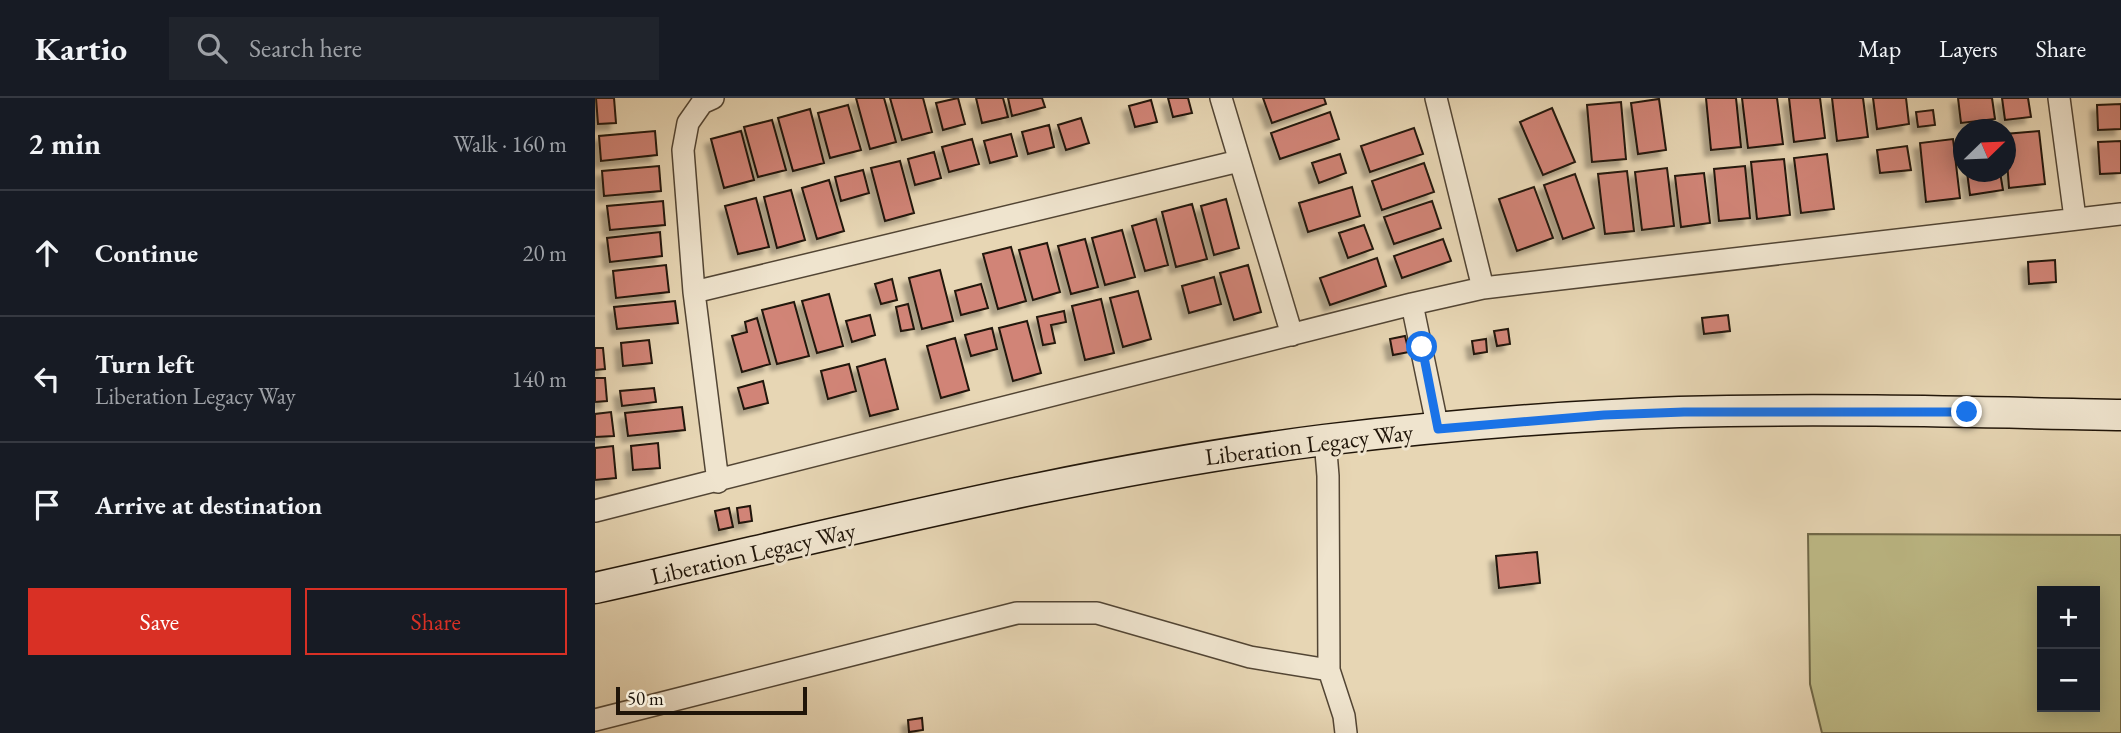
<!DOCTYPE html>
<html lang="en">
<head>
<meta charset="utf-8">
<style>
	body { margin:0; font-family:"EB Garamond",serif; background:#20242c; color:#f1f3f6 }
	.controls { position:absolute; right:21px; bottom:21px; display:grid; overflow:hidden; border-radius:0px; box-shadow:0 4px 18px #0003 }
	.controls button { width:63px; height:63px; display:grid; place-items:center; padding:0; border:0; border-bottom:2px solid #363941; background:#171b24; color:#f1f3f6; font:35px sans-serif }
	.compass { position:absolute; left:1358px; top:21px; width:63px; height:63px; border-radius:50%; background:#171b24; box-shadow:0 4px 18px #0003; rotate:67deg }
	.scale { position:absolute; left:21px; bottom:18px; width:191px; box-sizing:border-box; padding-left:7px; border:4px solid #201509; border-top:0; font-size:19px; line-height:24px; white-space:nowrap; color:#201509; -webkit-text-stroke:5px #efe4ce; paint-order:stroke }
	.stop { position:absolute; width:21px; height:21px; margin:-16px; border:5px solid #1a73e8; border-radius:50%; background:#fff }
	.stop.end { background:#1a73e8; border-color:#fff; box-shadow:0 2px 7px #0008 }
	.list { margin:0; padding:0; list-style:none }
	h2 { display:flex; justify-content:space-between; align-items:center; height:91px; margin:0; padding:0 28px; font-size:30px }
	h2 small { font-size:23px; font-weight:400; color:#9ea1a6 }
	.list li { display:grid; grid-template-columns:46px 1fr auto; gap:21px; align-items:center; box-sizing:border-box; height:126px; padding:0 28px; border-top:2px solid #363941 }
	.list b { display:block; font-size:26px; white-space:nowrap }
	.list p { margin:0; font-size:23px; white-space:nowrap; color:#9ea1a6 }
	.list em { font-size:23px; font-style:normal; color:#9ea1a6 }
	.actions { display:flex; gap:14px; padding:21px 28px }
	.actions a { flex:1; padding:16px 0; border:2px solid #d93025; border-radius:0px; text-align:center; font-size:24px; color:#d93025 }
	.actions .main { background:#d93025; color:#fff }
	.icon { flex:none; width:38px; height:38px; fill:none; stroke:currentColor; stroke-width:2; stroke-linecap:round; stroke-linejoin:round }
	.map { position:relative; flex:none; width:1526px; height:635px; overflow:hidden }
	header { display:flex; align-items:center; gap:42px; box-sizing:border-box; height:98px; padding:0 35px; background:#171b24; border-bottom:2px solid #363941 }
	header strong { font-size:33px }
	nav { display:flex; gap:38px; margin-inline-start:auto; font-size:24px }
	.search { width:490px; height:63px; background:#20242c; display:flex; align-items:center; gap:18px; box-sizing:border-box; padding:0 24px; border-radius:0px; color:#9ea1a6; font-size:26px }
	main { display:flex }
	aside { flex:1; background:#171b24 }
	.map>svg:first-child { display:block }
	.green { fill:#bebb87; stroke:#6f6848; stroke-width:2; fill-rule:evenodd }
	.building { fill:#d18477; stroke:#201509; stroke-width:2; filter:url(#shadow) }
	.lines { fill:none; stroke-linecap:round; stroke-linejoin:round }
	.street-casing { stroke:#524534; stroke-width:24 }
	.secondary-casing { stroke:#201509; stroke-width:33 }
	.street { stroke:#efe4ce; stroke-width:21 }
	.secondary { stroke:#efe4ce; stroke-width:30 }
	.route { stroke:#1a73e8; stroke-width:9 }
	.labels { text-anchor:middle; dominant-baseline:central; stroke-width:6; stroke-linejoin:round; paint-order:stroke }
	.street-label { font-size:24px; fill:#201509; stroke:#efe4ce }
</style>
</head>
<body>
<header>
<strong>Kartio</strong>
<div class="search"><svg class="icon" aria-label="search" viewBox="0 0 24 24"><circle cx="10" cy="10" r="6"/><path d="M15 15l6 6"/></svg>Search here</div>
<nav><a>Map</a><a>Layers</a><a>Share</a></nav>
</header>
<main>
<aside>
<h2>2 min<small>Walk · 160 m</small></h2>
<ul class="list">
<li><svg class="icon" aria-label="ahead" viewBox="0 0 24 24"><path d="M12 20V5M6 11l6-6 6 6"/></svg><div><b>Continue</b></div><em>20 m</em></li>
<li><svg class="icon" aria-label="left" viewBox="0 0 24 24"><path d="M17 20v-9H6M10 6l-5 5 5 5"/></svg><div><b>Turn left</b><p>Liberation Legacy Way</p></div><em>140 m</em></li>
<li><svg class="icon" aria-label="arrive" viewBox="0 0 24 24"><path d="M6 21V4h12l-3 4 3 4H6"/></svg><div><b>Arrive at destination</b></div></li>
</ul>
<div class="actions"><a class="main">Save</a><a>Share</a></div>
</aside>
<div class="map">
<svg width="1526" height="635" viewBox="0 0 1526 635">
	<defs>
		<filter id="shadow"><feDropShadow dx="-6" dy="6" stdDeviation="2" flood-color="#0004"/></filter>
	</defs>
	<rect width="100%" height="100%" fill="#e7d6b4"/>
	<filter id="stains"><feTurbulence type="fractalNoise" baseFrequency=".00286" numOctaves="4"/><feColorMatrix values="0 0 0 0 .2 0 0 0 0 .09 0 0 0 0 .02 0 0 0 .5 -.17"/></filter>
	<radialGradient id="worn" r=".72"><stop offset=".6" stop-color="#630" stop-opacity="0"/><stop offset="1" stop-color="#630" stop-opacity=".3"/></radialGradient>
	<path class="green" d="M1213 436 1526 437V635H1227L1215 586ZM1447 493H1500V609H1447Z"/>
	<path class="building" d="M1 0H19L21 25 3 26Z
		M261 0H289L301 44 275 51Z
		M295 0H328L337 34 307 42Z
		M363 0 370 26 348 32 341 5Z
		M381 0H408L413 19 387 25Z
		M413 0H447L450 9 417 18Z
		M573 0H593L597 15 578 19Z
		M668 0H729L731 6 677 25Z
		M1111 0H1141L1146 49 1116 52Z
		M1147 0H1182L1188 46 1153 50Z
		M1194 0H1225L1230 40 1199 44Z
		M1237 0H1268L1273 39 1242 43Z
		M1278 0H1311L1314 26 1282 31Z
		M1363 0H1397L1400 21 1366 25Z
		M1407 0H1433L1436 19 1410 22Z
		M1064 1 1071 52 1043 56 1036 5Z
		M556 2 562 24 540 29 534 8Z
		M1026 4 1031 61 997 64 992 7Z
		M1526 6V31L1503 32 1502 7Z
		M253 7 266 52 235 60 223 15Z
		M957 10 980 64 948 77 925 24Z
		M215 11 229 65 198 73 183 20Z
		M1338 12 1340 27 1323 29 1321 14Z
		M735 14 744 41 685 61 676 35Z
		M486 20 494 45 471 52 463 27Z
		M177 22 191 72 163 79 149 29Z
		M454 27 459 49 433 56 427 34Z
		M819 30 828 56 775 74 766 48Z
		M60 33 62 57 6 63 4 38Z
		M146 33 159 82 129 90 116 41Z
		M1444 33 1450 86 1414 90 1410 36Z
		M416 36 422 58 395 65 389 43Z
		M377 41 384 66 354 74 347 49Z
		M1358 41 1365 100 1331 104 1325 45Z
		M1526 43V75L1505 76 1503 44Z
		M1312 48 1316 72 1285 75 1282 52Z
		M339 54 346 80 320 87 313 61Z
		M745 56 751 75 724 85 717 65Z
		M1232 56 1239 111 1206 115 1199 60Z
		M1189 61 1195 117 1162 121 1156 64Z
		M305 63 319 115 290 123 276 70Z
		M829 65 839 94 787 112 777 83Z
		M64 68 66 93 9 98 7 73Z
		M1150 68 1155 120 1124 123 1119 71Z
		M1072 70 1079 128 1047 132 1040 74Z
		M268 72 274 95 246 103 240 79Z
		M1032 73 1039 133 1010 136 1003 76Z
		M1372 74H1405L1408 92 1375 97Z
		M1109 75 1115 125 1086 129 1080 78Z
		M980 76 999 130 968 141 949 87Z
		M234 82 249 133 222 141 207 90Z
		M757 89 765 118 713 134 704 105Z
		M939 89 958 140 922 153 904 101Z
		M196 92 210 142 182 150 169 99Z
		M161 100 174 149 143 156 130 108Z
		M631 101 644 150 619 157 606 108Z
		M68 103 70 127 15 132 12 108Z
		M837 103 846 130 799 146 789 119Z
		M597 106 612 161 581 169 567 114Z
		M561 121 573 167 550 173 537 128Z
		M769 127 778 151 753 160 744 135Z
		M527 132 540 179 510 187 497 140Z
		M65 134 67 158 15 164 12 140Z
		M490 141 503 189 476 196 463 148Z
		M848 141 856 163 807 180 799 158Z
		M452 145 465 194 438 202 424 152Z
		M416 149 431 203 403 211 388 156Z
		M782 160 791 188 735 207 725 180Z
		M1460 162 1461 184 1434 186 1433 164Z
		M71 167 74 194 21 200 18 173Z
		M653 167 666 214 639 222 625 175Z
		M345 172 358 223 327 231 314 180Z
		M619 179 626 206 594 215 587 188Z
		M297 181 302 202 286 206 280 186Z
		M386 186 393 210 366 217 360 193Z
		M543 193 556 241 528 249 515 200Z
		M234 196 248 248 222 255 207 203Z
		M506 201 519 255 490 262 477 208Z
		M80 203 83 225 22 231 19 209Z
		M199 204 214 258 182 266 167 212Z
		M313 206 319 231 306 233 301 209Z
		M469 213 471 224 456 227 460 245 448 247 442 219Z
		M275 217 280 237 257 244 251 223Z
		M1133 217 1135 233 1109 236 1107 220Z
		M162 220 175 266 147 274 137 238 152 234 150 224Z
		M432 223 446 275 418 283 404 230Z
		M397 230 402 251 376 258 370 237Z
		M913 231 915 246 902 248 899 233Z
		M810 238 814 254 798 257 795 241Z
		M360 240 374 292 346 300 332 248Z
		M891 241 892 254 879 256 877 243Z
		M54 242 57 265 28 268 26 245Z
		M0 250H8L10 271 0 272Z
		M290 261 303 311 275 318 262 269Z
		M254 266 261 293 233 301 226 273Z
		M0 280H10L12 303 0 304Z
		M168 283 173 305 149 311 143 290Z
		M59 290 61 304 27 308 25 293Z
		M87 309 90 332 33 338 30 315Z
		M16 314 19 338 0 339V316Z
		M63 345 65 370 38 372 36 348Z
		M18 348 21 380 0 382V350Z
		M155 408 157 423 144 425 142 410Z
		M134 410 138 429 124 432 120 413Z
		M942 454 945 485 904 490 901 458Z
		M327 620 328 632 314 634 313 622Z"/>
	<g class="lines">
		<defs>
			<path id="street" d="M118 0 107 5 93 25 88 52 99 194 123 384
				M626 0 697 237
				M841 0 888 190
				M1464 0 1480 120
				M99 194 644 63
				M817 206 843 331
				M730 342 733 378 734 572 749 618 751 635
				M0 413 817 206 888 190 1526 116
				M0 622 422 515H502L655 559 734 572"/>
			<path id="secondary" d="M0 490C242 436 483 373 729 342 846 328 966 318 1084 314 1231 310 1379 314 1526 317"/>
		</defs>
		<use href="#street" class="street-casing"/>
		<use href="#secondary" class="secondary-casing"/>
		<use href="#street" class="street"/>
		<use href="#secondary" class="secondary"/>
	</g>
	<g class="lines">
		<path class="route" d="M827 249 843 331 1009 317 1089 314H1372"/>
	</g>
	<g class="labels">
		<g class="street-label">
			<text transform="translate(714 346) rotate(-7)">Liberation Legacy Way</text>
			<text transform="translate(158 455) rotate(-13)">Liberation Legacy Way</text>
		</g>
	</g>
	<rect width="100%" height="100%" filter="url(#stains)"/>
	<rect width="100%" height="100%" fill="url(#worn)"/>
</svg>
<div class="controls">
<button>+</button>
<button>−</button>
</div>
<svg class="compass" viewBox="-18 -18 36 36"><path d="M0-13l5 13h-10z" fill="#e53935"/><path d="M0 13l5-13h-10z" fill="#9ea1a6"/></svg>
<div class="scale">50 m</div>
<div class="stop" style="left:827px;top:249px"></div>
<div class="stop end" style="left:1372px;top:314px"></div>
</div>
</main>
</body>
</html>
